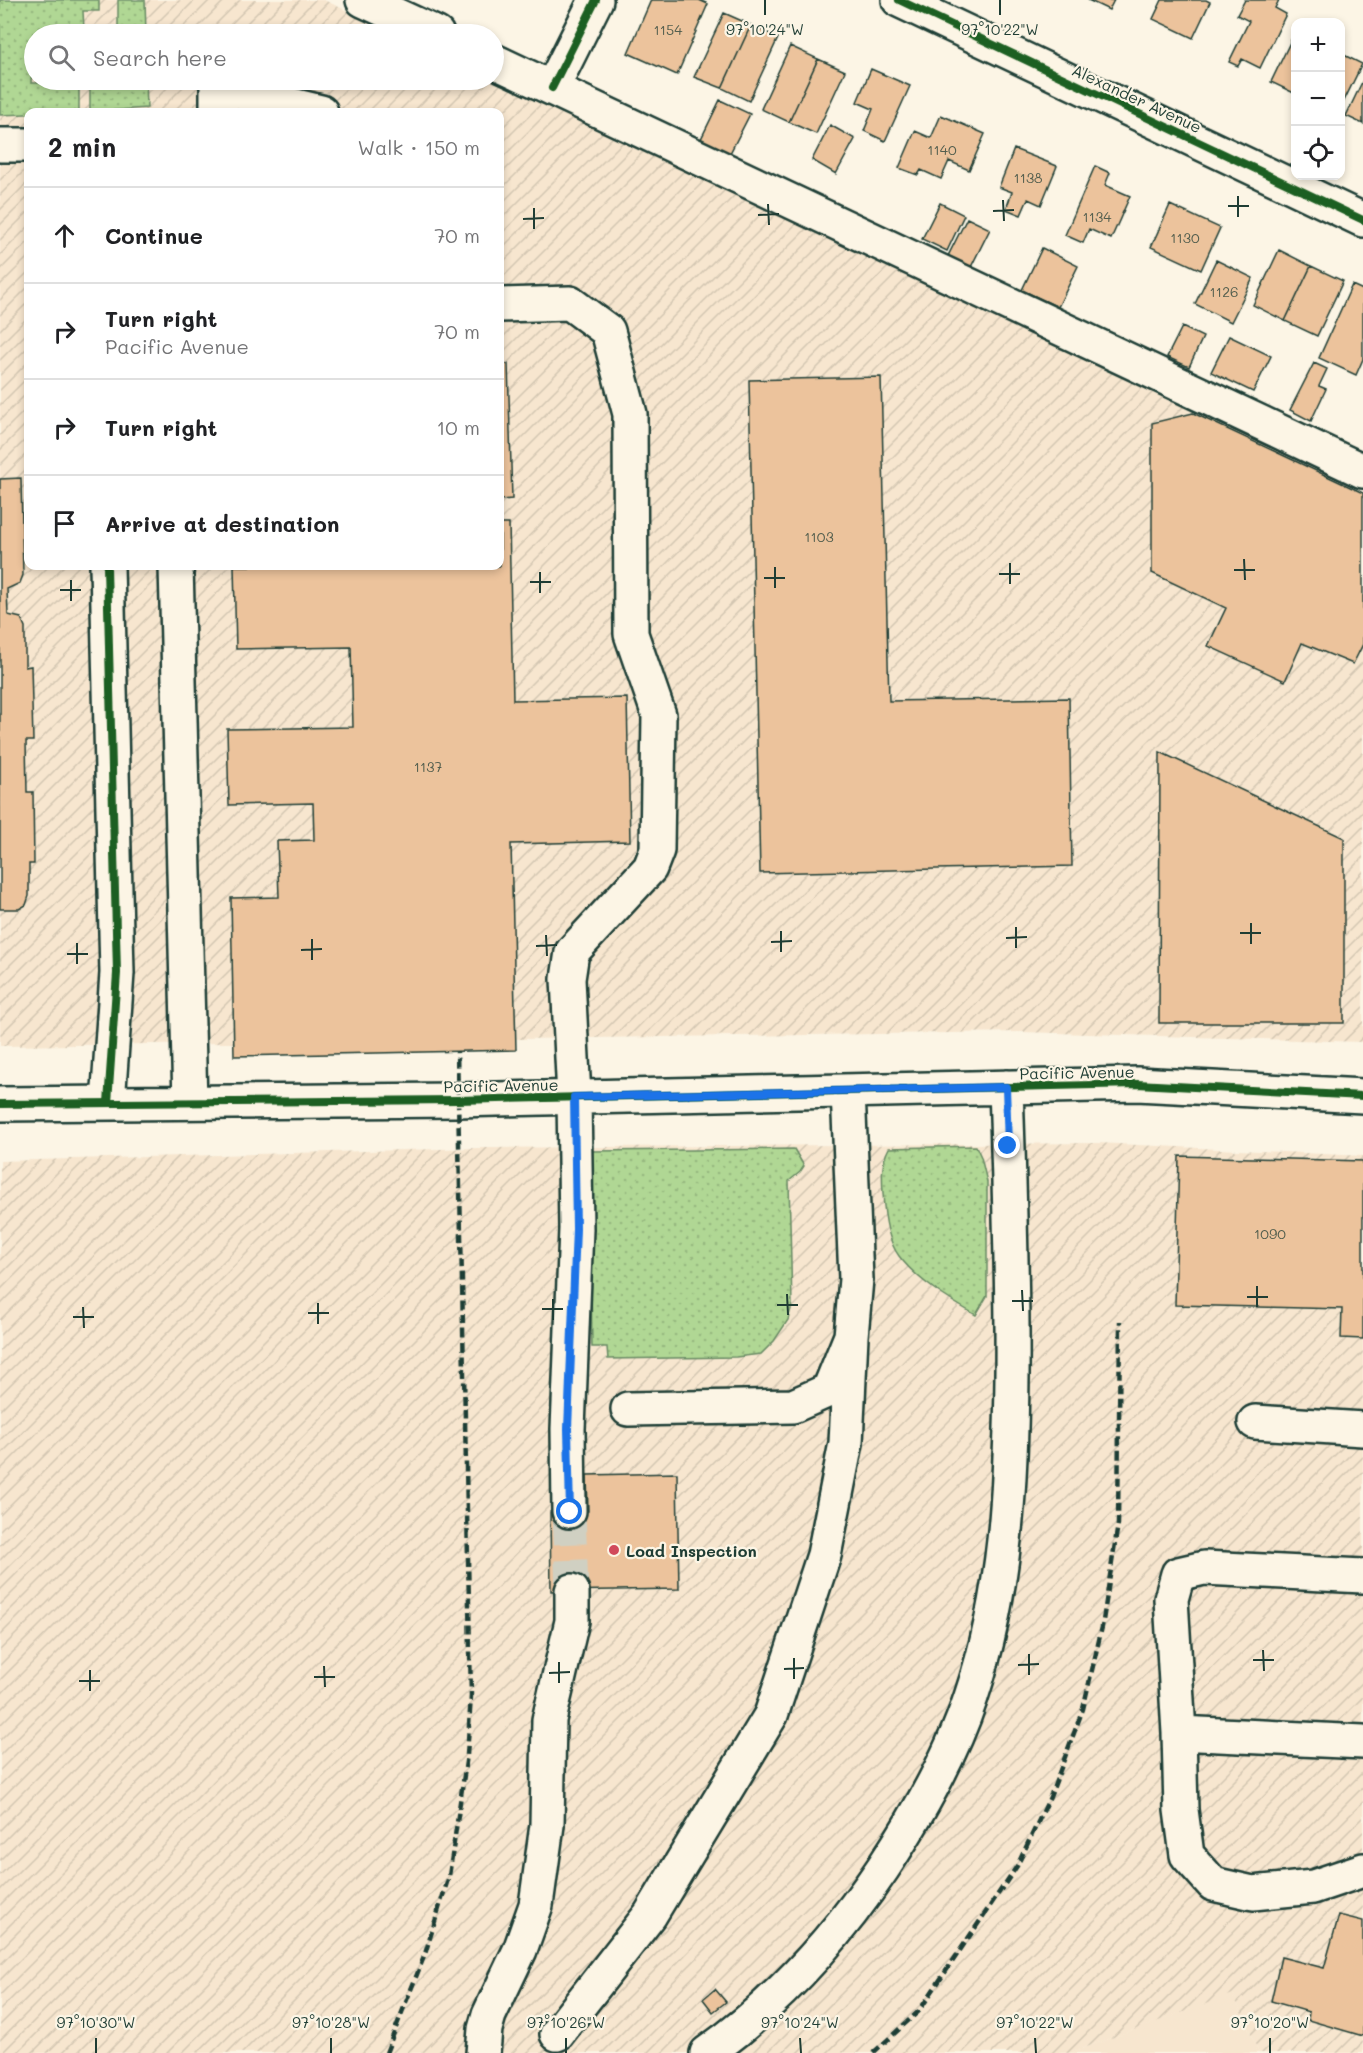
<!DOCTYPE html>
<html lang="en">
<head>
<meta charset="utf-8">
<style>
	body { margin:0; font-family:Mali,sans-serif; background:#f6f6f6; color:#202124 }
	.controls { position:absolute; right:18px; top:18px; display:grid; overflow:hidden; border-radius:12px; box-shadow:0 3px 9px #0003 }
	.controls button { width:54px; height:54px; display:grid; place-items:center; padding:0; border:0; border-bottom:2px solid #e0e0e0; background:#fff; color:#202124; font:30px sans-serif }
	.stop { position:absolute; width:18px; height:18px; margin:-14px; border:4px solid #1a73e8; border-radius:50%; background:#fff }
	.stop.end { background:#1a73e8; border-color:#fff; box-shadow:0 2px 6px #0008 }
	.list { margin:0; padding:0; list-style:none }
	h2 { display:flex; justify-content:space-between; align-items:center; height:78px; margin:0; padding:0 24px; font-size:26px }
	h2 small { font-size:20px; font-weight:400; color:#757577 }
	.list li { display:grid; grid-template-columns:39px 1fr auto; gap:18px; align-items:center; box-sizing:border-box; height:96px; padding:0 24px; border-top:2px solid #e0e0e0 }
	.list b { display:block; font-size:22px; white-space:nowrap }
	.list p { margin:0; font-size:20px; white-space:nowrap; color:#757577 }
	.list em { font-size:20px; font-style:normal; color:#757577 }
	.icon { flex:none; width:33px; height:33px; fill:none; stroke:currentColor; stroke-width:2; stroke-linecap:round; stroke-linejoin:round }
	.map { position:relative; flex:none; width:1363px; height:2053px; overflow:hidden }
	.search { position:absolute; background:#fff; box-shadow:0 3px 9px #0003; left:24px; top:24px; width:480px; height:66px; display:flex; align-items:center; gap:15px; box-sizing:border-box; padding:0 21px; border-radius:33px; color:#757577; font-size:22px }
	.panel { position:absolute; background:#fff; box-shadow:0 3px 9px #0003; left:24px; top:108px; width:480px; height:462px; border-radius:12px }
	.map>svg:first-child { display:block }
	.built { fill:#f7e6cf }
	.industrial { fill:url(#industrial-furrows); fill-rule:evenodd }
	.grass { fill:url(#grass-dots); stroke:#688a64; stroke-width:1.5 }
	.building { fill:#ecc39c; stroke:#1f3d34; stroke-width:1.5 }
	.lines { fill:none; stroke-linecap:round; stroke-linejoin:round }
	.minor-tunnel { stroke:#d0d0c2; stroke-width:33; stroke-dasharray:33 16; stroke-linecap:butt }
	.minor-casing { stroke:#1f3d34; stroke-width:38 }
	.minor { stroke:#fcf5e5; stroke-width:33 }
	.rail { stroke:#1f3d34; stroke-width:4.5; stroke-dasharray:9 4.5; stroke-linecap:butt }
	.cycleway-casing { stroke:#fcf5e5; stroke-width:11 }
	.cycleway { stroke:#1b5e20; stroke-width:8 }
	.route { stroke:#1a73e8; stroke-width:8 }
	.ticks { fill:none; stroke:#1f3d34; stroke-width:2 }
	.poi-dot { fill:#d1495b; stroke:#fcf5e5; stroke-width:2 }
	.labels { text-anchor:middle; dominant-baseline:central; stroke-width:4.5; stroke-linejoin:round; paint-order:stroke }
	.number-label { font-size:14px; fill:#525e4e }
	.street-label { font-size:16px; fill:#1f3d34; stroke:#fcf5e5 }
	.poi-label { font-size:16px; font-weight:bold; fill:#1f3d34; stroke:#fcf5e5; text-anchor:start }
	.ticks-label { font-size:15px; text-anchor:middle; fill:#1f3d34; stroke:#fcf5e5; stroke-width:4.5; stroke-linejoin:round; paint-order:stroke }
</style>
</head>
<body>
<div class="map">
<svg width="1363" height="2053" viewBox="0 0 1363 2053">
	<defs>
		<pattern id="industrial-furrows" width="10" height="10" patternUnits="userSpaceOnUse" patternTransform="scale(1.5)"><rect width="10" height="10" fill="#f7e6cf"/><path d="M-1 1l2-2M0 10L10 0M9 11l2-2" fill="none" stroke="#d3c6b2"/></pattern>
		<pattern id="grass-dots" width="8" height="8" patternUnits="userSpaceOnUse" patternTransform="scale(1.5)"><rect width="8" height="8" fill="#b0d794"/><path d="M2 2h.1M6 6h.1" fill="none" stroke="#97b980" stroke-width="1.8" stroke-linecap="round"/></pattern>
	</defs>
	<rect width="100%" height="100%" fill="#fcf5e5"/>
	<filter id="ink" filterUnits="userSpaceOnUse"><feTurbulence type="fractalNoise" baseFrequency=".0167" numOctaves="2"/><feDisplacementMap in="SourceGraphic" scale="12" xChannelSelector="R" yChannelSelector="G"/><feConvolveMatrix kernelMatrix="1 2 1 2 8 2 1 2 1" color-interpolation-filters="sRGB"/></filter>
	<g filter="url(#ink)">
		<path class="built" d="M1233 1993 1259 2053H1070Z"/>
		<path class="industrial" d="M0 0H324L397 34H34V80H492L1363 492V1042L1021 1032 0 1046ZM28 112H500V566H28Z
			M1098 1143 1363 1156V2053H1259L1233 1994 1070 2053H0V1161L477 1148Z"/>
		<path class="grass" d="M0 0H99V11H83L84 30H66L65 34H34V63L32 64 31 83H79V112L0 115Z
			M118 0H145L146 34H118Z
			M90 80H146L147 108 90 112Z
			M976 1146 981 1157 987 1182V1296L976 1315C949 1300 918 1281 899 1256 887 1240 884 1212 883 1193 882 1177 881 1163 889 1148Z
			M794 1149 804 1166 800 1172 789 1181 792 1305 788 1320 774 1341 761 1354 736 1357 608 1359 607 1347H592L589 1151Z"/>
		<path class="building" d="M651 0H699L708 4 677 75 628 53Z
			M1088 0H1114L1109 10Z
			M1162 0H1206L1210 2 1193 38 1153 19Z
			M1245 0H1279L1275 8 1286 14 1260 68 1242 59 1238 66 1229 62 1249 21 1237 15Z
			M724 13 751 25 722 88 694 77Z
			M751 25 778 38 749 101 722 88Z
			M1295 32H1296V94L1271 82Z
			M790 46 818 59 789 122 761 109Z
			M1340 53 1362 64 1340 109Z
			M818 59 845 71 816 134 789 122Z
			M871 69 910 86 885 141 864 131 873 109 857 102Z
			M1363 80V124L1346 116Z
			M720 100 750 114 728 157 699 143Z
			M941 115 985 134 969 170 949 161 941 179 921 170 918 175 899 168 915 131 931 138Z
			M830 125 855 139 836 174 812 160Z
			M1014 149 1057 166 1041 205 1028 199 1021 215 1006 209 1012 192 999 187Z
			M1095 166 1110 173 1105 185 1130 196 1111 239 1089 229 1083 243 1065 235Z
			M940 203 964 215 947 251 922 239Z
			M1170 205 1220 228 1201 270 1151 247Z
			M967 218 990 229 971 267 948 256Z
			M1042 248 1078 266 1058 307 1022 290Z
			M1279 250 1311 266 1285 321 1253 305Z
			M1216 260 1253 278 1231 322 1195 304Z
			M1311 266 1343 281 1317 336 1285 321Z
			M1352 285 1363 290V359L1356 375 1319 358Z
			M1182 327 1203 337 1189 367 1167 357Z
			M1229 336 1271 356 1253 392 1211 372Z
			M1314 363 1327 369 1319 386 1326 389 1311 421 1290 410Z
			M500 364H508L512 499 500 500Z
			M881 377 889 701 1069 698 1072 866 760 873 749 380Z
			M1193 413 1363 493V644L1353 664 1302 643 1285 681 1208 646 1226 608 1152 573V423Z
			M21 478 23 575 20 583 7 589 8 615 21 618 25 627V667L31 666 33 741H26L27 792H33L34 864H29V896L26 905 19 909H0V479Z
			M500 524H509L513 700 627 698 630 841 511 844 516 1050 234 1056 231 898 279 897 277 841 314 840 313 803 229 805 227 729 353 727 351 647 236 649 234 566H500Z
			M1160 752 1344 838V1023H1159Z
			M1179 1156 1363 1161V1339L1341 1338 1342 1309 1175 1305Z
			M677 1473 679 1589 551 1591 550 1512 588 1511 587 1475Z
			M1339 1915 1363 1921V2036L1308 2020 1309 2012 1271 2001 1281 1957 1324 1968Z
			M715 1989 726 2002 713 2012 703 1999Z"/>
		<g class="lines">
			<path class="minor-tunnel" d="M569 1511 572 1591"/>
			<defs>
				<path id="minor" d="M363 0 437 34
					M899 0 1363 220
					M494 61 1363 471
					M552 88 596 0
					M217 112V87L321 112
					M0 145H28
					M500 305 570 303 608 331 630 414 631 634 659 715 657 850 650 868 572 952 568 979 574 1097 576 1229 568 1429 569 1511
					M107 566 117 973 108 1103
					M176 566 190 1102
					M0 1104 458 1100 1137 1084 1363 1096
					M628 1409 793 1406 829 1390 851 1336 856 1279 848 1091
					M1255 1422 1363 1429
					M1179 1733 1171 1599 1178 1574 1204 1568 1363 1576
					M1363 1742 1179 1733 1181 1810 1187 1855 1213 1884 1253 1893 1313 1887 1363 1870
					M557 2034 650 1915 771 1715 824 1555 846 1443 851 1336
					M483 2053 485 2029 489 2015 520 1950 536 1905 547 1825 549 1720 572 1621V1591
					M707 2053C776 2004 836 1938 883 1868 918 1815 951 1758 971 1697 1006 1593 1011 1484 1012 1376 1013 1279 1009 1183 1006 1087"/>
			</defs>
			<use href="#minor" class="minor-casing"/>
			<use href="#minor" class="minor"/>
			<path class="rail" d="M442 110V112
				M386 2053 425 1954 449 1876 467 1755 471 1696 457 1051
				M873 2053 919 2011 1017 1866 1050 1797 1083 1709 1102 1627 1118 1524 1120 1321"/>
			<defs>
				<path id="cycleway" d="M899 0 1363 220
					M552 88 596 0
					M107 566 117 973 108 1103
					M0 1104 458 1100 1137 1084 1363 1096"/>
			</defs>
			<use href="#cycleway" class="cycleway-casing"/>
			<use href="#cycleway" class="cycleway"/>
		</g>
	</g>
	<g class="lines" filter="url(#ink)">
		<path class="route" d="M570 1512 568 1429 576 1229 574 1097 1006 1087 1008 1146"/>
	</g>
	<path class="ticks" d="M765 0V15M1000 0V15M1238 196V217M1003 200 1004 221M768 204 769 225M1228 206H1249M534 208V229M993 211 1014 210M758 215 779 214M523 219 544 218M1244 559 1245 580M1010 563V584M775 567V588M1234 570H1255M540 572V593M999 574H1020M764 578H785M71 580V601M530 582H551M60 590H81M1251 923V944M1016 927V948M781 931V952M1240 933H1261M546 935 547 956M1006 938 1027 937M312 939V960M771 942 792 941M77 943V964M536 946 557 945M301 950 322 949M67 954H88M1257 1286V1307M1022 1290 1023 1311M787 1294 788 1315M1247 1297H1268M553 1299V1320M1012 1301H1033M318 1303V1324M777 1305H798M83 1307 84 1328M542 1309H563M308 1313H329M73 1317H94M1263 1650 1264 1671M1029 1654V1675M794 1658V1679M1253 1660H1274M559 1662V1683M1018 1665 1039 1664M324 1666 325 1687M784 1669 804 1668M90 1670V1691M549 1673 570 1672M314 1677H335M79 1681H100M96 2038V2053M331 2038V2053M566 2038V2053M800 2038 801 2053M1035 2038 1036 2053M1270 2038V2053"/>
	<circle class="poi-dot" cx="614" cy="1550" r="6"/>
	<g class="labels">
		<g class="number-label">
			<text x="668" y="29">1154</text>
			<text x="942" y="149">1140</text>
			<text x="1028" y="177">1138</text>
			<text x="1097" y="216">1134</text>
			<text x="1185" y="237">1130</text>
			<text x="1224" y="291">1126</text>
			<text x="819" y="536">1103</text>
			<text x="428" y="766">1137</text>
			<text x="1270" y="1233">1090</text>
		</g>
		<g class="street-label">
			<text transform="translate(1137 98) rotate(25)">Alexander Avenue</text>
			<text transform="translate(1077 1072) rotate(-1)">Pacific Avenue</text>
			<text transform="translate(501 1085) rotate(-1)">Pacific Avenue</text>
		</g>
		<g class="poi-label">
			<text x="626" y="1550">Load Inspection</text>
		</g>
	</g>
	<g class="ticks-label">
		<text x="765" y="35">97°10'24"W</text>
		<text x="1000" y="35">97°10'22"W</text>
		<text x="96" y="2028">97°10'30"W</text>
		<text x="331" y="2028">97°10'28"W</text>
		<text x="566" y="2028">97°10'26"W</text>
		<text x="800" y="2028">97°10'24"W</text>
		<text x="1035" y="2028">97°10'22"W</text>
		<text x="1270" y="2028">97°10'20"W</text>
	</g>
</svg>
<div class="controls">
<button>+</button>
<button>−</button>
<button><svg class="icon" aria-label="locate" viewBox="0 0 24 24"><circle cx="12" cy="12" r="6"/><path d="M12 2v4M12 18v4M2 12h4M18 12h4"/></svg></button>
</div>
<div class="stop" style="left:570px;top:1512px"></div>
<div class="stop end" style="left:1008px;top:1146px"></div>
<div class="search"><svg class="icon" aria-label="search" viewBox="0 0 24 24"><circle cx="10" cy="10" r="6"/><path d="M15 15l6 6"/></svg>Search here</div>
<section class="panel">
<h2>2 min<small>Walk · 150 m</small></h2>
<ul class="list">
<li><svg class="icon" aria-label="ahead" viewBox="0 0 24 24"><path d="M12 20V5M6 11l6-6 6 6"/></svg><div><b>Continue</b></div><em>70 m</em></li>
<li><svg class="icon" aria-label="right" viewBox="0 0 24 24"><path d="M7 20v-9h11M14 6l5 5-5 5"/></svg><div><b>Turn right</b><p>Pacific Avenue</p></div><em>70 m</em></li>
<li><svg class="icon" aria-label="right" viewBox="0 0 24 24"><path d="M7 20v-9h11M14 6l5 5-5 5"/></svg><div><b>Turn right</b></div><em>10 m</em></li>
<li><svg class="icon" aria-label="arrive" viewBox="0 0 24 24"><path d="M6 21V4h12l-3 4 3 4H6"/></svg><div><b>Arrive at destination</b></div></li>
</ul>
</section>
</div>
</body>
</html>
